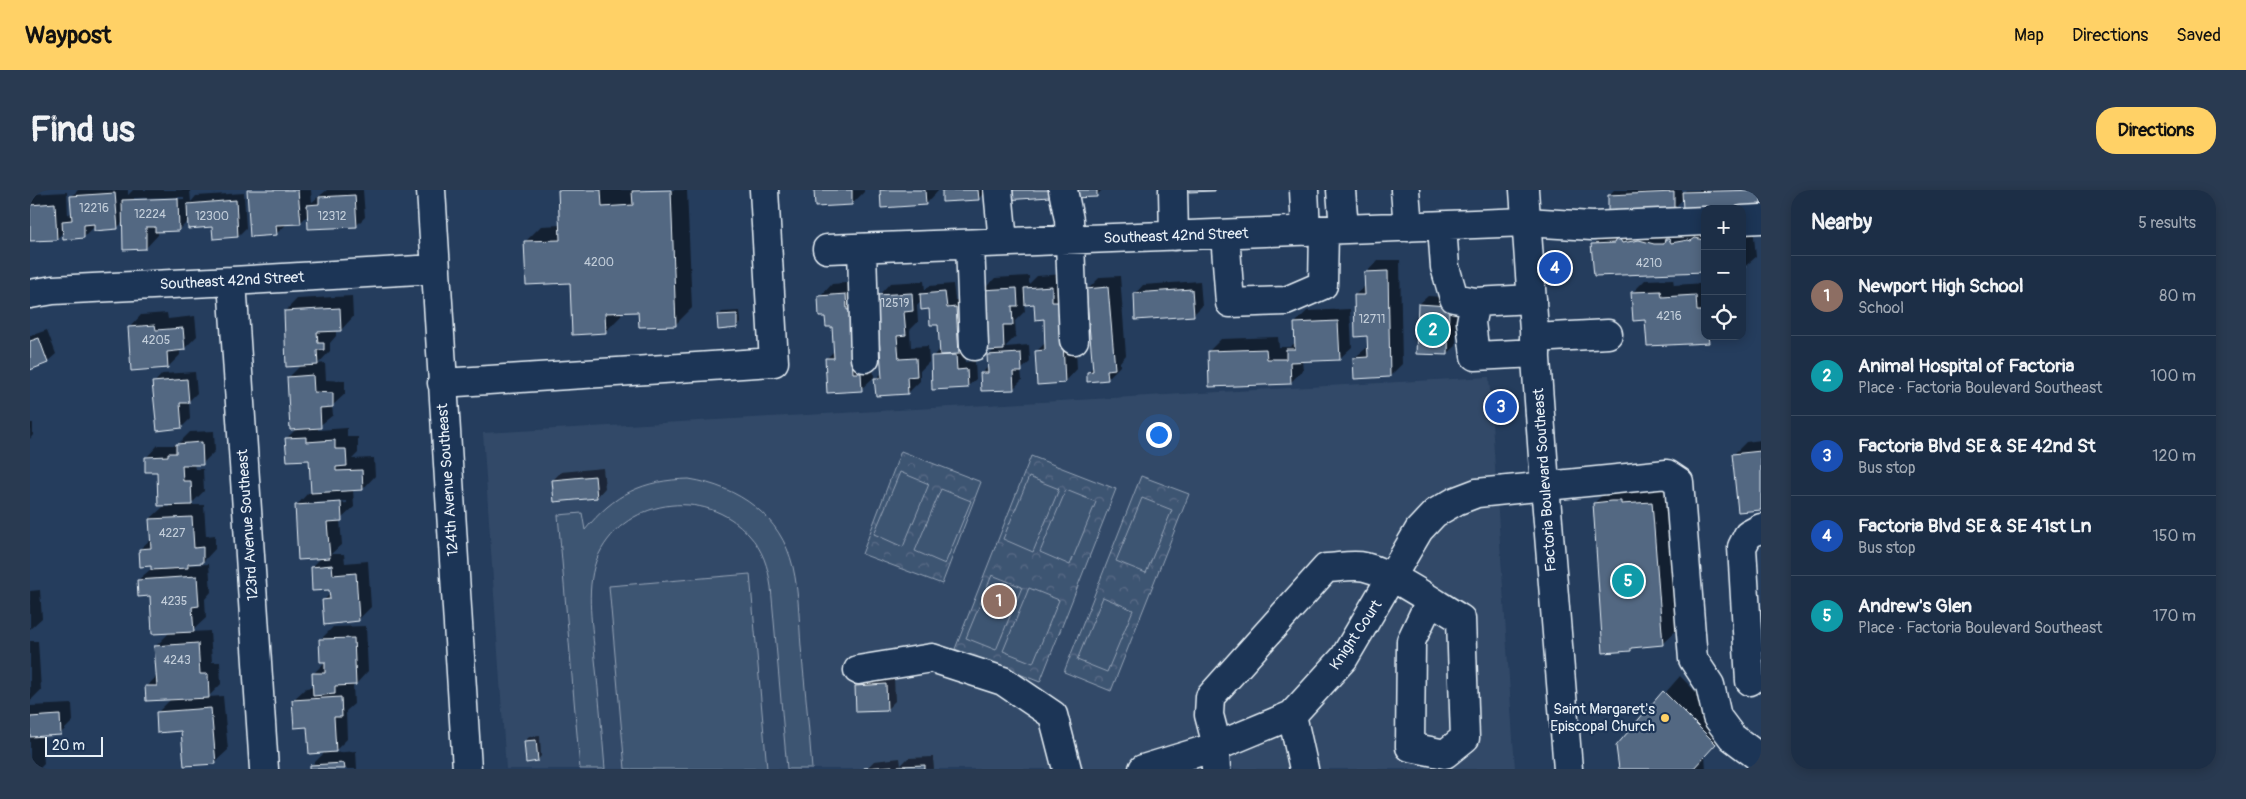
<!DOCTYPE html>
<html lang="en">
<head>
<meta charset="utf-8">
<style>
	body { margin:0; font-family:Pangolin,sans-serif; background:#293a51; color:#f1f3f6 }
	.controls { position:absolute; right:15px; top:15px; display:grid; overflow:hidden; border-radius:10px; box-shadow:0 2px 12px #0003 }
	.controls button { width:45px; height:45px; display:grid; place-items:center; padding:0; border:0; border-bottom:1px solid #3a4a5f; background:#1c2e46; color:#f1f3f6; font:25px sans-serif }
	.scale { position:absolute; left:15px; bottom:12px; width:58px; box-sizing:border-box; padding-left:5px; border:2px solid #e8f1f8; border-top:0; font-size:14px; line-height:18px; white-space:nowrap; color:#e8f1f8; -webkit-text-stroke:4px #1d3557; paint-order:stroke }
	.you { position:absolute; left:1128px; top:244px; width:18px; height:18px; margin:-12px; border:4px solid #fff; border-radius:50%; background:#1a73e8; box-shadow:0 0 0 8px #1a73e833 }
	.badge { display:grid; place-items:center; width:32px; height:32px; border-radius:50%; background:#ffd166; color:#fff; font-size:16px; font-weight:700 }
	.pin { position:absolute; translate:-50% -50%; border:2px solid #fff; box-shadow:0 1px 5px #0006 }
	.list { margin:0; padding:0; list-style:none }
	h2 { display:flex; justify-content:space-between; align-items:center; height:65px; margin:0; padding:0 20px; font-size:21px }
	h2 small { font-size:16px; font-weight:400; color:#a0a8b3 }
	.list li { display:grid; grid-template-columns:32px 1fr auto; gap:15px; align-items:center; box-sizing:border-box; height:80px; padding:0 20px; border-top:1px solid #3a4a5f }
	.list b { display:block; font-size:19px; white-space:nowrap }
	.list p { margin:0; font-size:16px; white-space:nowrap; color:#a0a8b3 }
	.list em { font-size:16px; font-style:normal; color:#a0a8b3 }
	.icon { flex:none; width:28px; height:28px; fill:none; stroke:currentColor; stroke-width:2; stroke-linecap:round; stroke-linejoin:round }
	.map { position:relative; flex:none; width:1731px; height:579px; overflow:hidden; border-radius:20px }
	header { display:flex; align-items:center; gap:30px; box-sizing:border-box; height:70px; padding:0 25px; background:#ffd166; color:#111 }
	header strong { font-size:24px }
	nav { display:flex; gap:28px; margin-inline-start:auto; font-size:18px }
	.intro { display:flex; align-items:center; justify-content:space-between; box-sizing:border-box; height:120px; padding:0 30px }
	h1 { margin:0; font-size:35px }
	.button { padding:12px 22px; border-radius:20px; background:#ffd166; color:#111; font-size:18px; font-weight:700 }
	main { display:flex; gap:30px; padding:0 30px }
	aside { flex:1; background:#1c2e46; border-radius:20px; box-shadow:0 2px 12px #0003 }
	.map>svg:first-child { display:block }
	.built { fill:#334a68 }
	.park { fill:url(#park-crowns); stroke:#93a2b5 }
	.garden { fill:#3e5472; stroke:#93a2b5 }
	.shadow { fill:#0007; fill-rule:evenodd }
	.building { fill:#536782; stroke:#e8f1f8 }
	.lines { fill:none; stroke-linecap:round; stroke-linejoin:round }
	.minor-casing { stroke:#e8f1f8; stroke-width:31 }
	.major-casing { stroke:#e8f1f8; stroke-width:31 }
	.minor { stroke:#1d3557; stroke-width:28 }
	.major { stroke:#1d3557; stroke-width:28 }
	.poi-dot { fill:#ffd166; stroke:#1d3557; stroke-width:2 }
	.labels { text-anchor:middle; dominant-baseline:central; stroke-width:4.5; stroke-linejoin:round; paint-order:stroke }
	.number-label { font-size:12px; fill:#c3ceda }
	.street-label { font-size:15px; fill:#e8f1f8; stroke:#1d3557 }
	.poi-label { font-size:15px; fill:#e8f1f8; stroke:#1d3557; text-anchor:end }
</style>
</head>
<body>
<header>
<strong>Waypost</strong>
<nav><a>Map</a><a>Directions</a><a>Saved</a></nav>
</header>
<div class="intro"><h1>Find us</h1><a class="button">Directions</a></div>
<main>
<div class="map">
<svg width="1731" height="579" viewBox="0 0 1731 579">
	<defs>
		<pattern id="park-crowns" width="20" height="18" patternUnits="userSpaceOnUse" patternTransform="scale(1.25)"><rect width="20" height="18" fill="#3e5472"/><path d="M2 6a3 3 0 1 1 6 0M12 15a3 3 0 1 1 6 0" fill="none" stroke="#5a6d87"/></pattern>
	</defs>
	<rect width="100%" height="100%" fill="#253d5d"/>
	<filter id="ink" filterUnits="userSpaceOnUse"><feTurbulence type="fractalNoise" baseFrequency=".02" numOctaves="2"/><feDisplacementMap in="SourceGraphic" scale="10" xChannelSelector="R" yChannelSelector="G"/><feConvolveMatrix kernelMatrix="1 2 1 2 8 2 1 2 1" color-interpolation-filters="sRGB"/></filter>
	<g filter="url(#ink)">
		<path class="built" d="M1459 187 1485 579H476L453 243Z"/>
		<path class="park" d="M871 261 951 292 912 394 832 364Z
			M1001 266 1086 299 1010 492 925 459Z
			M1111 286 1159 304 1081 501 1034 482Z"/>
		<path class="garden" d="M870 282 899 294 873 357 844 344Z
			M999 287 1029 299 1003 362 973 349Z
			M659 289C709 297 751 326 763 377 769 403 769 431 771 457 775 498 779 538 782 579H757L741 397C738 377 733 360 719 345 676 295 590 309 566 371 555 402 563 437 565 469 569 506 572 542 575 579H550L528 325 552 323 555 340C584 304 613 290 659 289Z
			M911 299 941 311 915 374 885 361Z
			M1036 300 1066 312 1040 375 1010 362Z
			M1112 308 1142 320 1116 383 1086 371Z
			M720 384 737 579H595L579 396Z
			M962 385 992 397 966 460 936 448Z
			M999 398 1029 410 1003 473 973 461Z
			M1073 407 1103 420 1077 482 1047 470Z"/>
		<path class="shadow" d="M48 0H98V5L103 0H160L161 12 166 6 214 3 216 38 208 46 183 36 159 30 149 40 128 41V45L116 58 94 31 88 37 65 36 54 47 34 41 27 49 0 50V4L37 2 38 26 42 22 41 7ZM154 7V9L104 11V8Z
			M219 0H281L282 12 297 0H333L335 27 326 36 279 24 270 33 257 34 246 44Z
			M530 0H657L662 118 646 134 609 120 591 121V126L575 142 541 92 495 52 511 36 531 35Z
			M785 0H834V2L822 14Z
			M851 0H908V1L896 14Z
			M913 0H957L948 9Z
			M1042 0H1072L1067 5Z
			M1584 0H1652V4L1656 0H1731V15L1654 8 1644 18 1579 5Z
			M1723 36 1726 67 1712 79V37Z
			M1675 39V81L1563 55 1575 42Z
			M1348 70H1370L1372 174 1360 186 1324 168 1339 156 1338 145 1325 105 1336 95V83Z
			M1034 84 1043 100 1047 179 1035 192 1007 161 1016 152 1015 128 1005 113 994 114 995 121 985 131 986 146 975 157 999 155 1000 172 991 180 992 190 984 198 951 184 959 176 958 166 965 159 952 101 965 88 999 86V94L1007 86Z
			M1090 86 1096 165 1090 172V176L1077 189 1058 182 1063 177 1057 100 1070 87Z
			M1643 89 1644 95 1675 93V146H1683L1678 151 1617 129 1602 103 1615 90Z
			M894 91 895 100 899 96 923 94 925 110H934L935 172 945 171 946 189 937 197 902 167 911 158 909 133 900 118 891 111 887 116 888 132 880 140 881 157 898 156 899 172 890 181V191L878 203 846 189 853 182 848 106 860 93Z
			M1170 91 1172 116 1163 125 1105 104 1113 95Z
			M828 92 843 171 844 187 831 199 796 169 805 160 803 135 796 125 790 107 802 94Z
			M322 106 323 127 311 140H306V146L300 153V161L288 174 295 173 296 190 315 191V204L302 216 303 225 288 237V240L317 238V247H328V263L322 269 344 268 345 286 333 299H323L324 317 310 330 312 354 301 364H314L315 373 338 371 341 417 329 429 294 410 301 403V399L282 377 292 367 266 316 278 303H282L280 268 256 249 267 238 259 187 271 175 255 121 267 109ZM317 311V313L277 316V313Z
			M1398 106 1427 108 1426 156 1417 164 1389 114Z
			M1320 119 1322 157 1309 169 1272 171 1273 180 1260 193 1179 161 1191 149 1248 147 1249 157H1260L1266 152 1265 133 1277 121Z
			M710 121 711 133 707 137 688 126 692 122Z
			M137 123 138 129 165 126 167 146 154 159H150V165L138 177 99 138 111 125Z
			M17 140 26 164 17 172 0 179V146Z
			M165 182 167 203 159 211 160 229 152 237 124 193 132 184Z
			M0 233H3V245L0 249Z
			M184 241 185 261 173 273 164 274 165 279H173L174 301 160 315H174L176 346 185 345V359L173 372H162L159 375 179 374 181 402 175 409 176 428 161 442 180 441 182 472H190L191 494 178 507 193 506 198 560 185 572 152 540 127 523 141 509 116 497 127 486 126 456 140 442 121 404 108 390 122 378 110 359 122 348 120 329 133 317H140L128 281 116 268 128 255H147L160 242Z
			M1731 250V318L1704 264 1716 252Z
			M573 278 575 298 567 307 523 290 531 282Z
			M1643 291 1654 433 1632 454 1604 456 1601 460 1564 313 1586 292Z
			M10 400 12 428 0 439V401Z
			M336 436 338 481 326 494H323L324 514 316 521 317 549 303 563 326 561 327 579H281V576L295 562 263 510 276 498 284 497 283 484 297 470 290 450 303 437Z
			M0 451H8L11 500 0 511Z
			M864 486 865 511 856 520 826 496 835 488Z
			M1650 486 1701 537 1675 565 1676 579H1590L1588 557Z
			M42 514 43 531 30 544 12 545 14 574 9 579H0V516Z
			M510 546 511 566 508 570 495 551 499 547Z
			M903 567 904 579H836L844 571 870 568 871 575 878 568Z"/>
		<path class="building" d="M217 0H268L271 34 246 35 247 45 220 47Z
			M528 0H571L572 17 603 15 602 1 641 0 646 136 609 137 608 122 575 123 576 143 542 145 540 93 496 95 494 51 530 50Z
			M784 0H822V15L785 17Z
			M850 0H895L896 15 851 18Z
			M912 0H948L949 10 912 12Z
			M974 0H1019L1020 7 975 10Z
			M1041 0H1067V7L1042 8Z
			M1159 0H1185V1L1159 2Z
			M1731 0V16L1653 19 1652 2Z
			M1644 2V19L1578 21V5Z
			M85 3 88 39 64 41V34L54 35V48L33 50 32 31 42 30 40 6Z
			M325 5 327 37 278 39 277 15 289 14V7Z
			M148 8 149 41 125 42V37H116V59L93 60 92 10Z
			M206 10 208 47 183 49 182 37 158 39 157 14Z
			M25 13 27 50 0 51V15Z
			M1665 48 1675 50V82L1564 86 1561 54 1584 53 1586 49H1590L1592 53 1609 50 1624 54H1634L1635 49H1639L1641 53 1658 50 1661 51Z
			M1712 51H1713L1715 81H1712Z
			M1358 81 1360 187 1324 189 1323 168 1338 167 1337 146 1325 147 1324 105H1335L1334 82Z
			M1022 96V112H1031L1035 193 1007 195 1005 161 1015 160 1014 129 1005 130 1004 114 995 115 994 98Z
			M1078 97 1085 179 1077 180 1078 190 1057 192V182L1063 181 1056 99Z
			M987 98 988 116H982L983 135H973L974 160 954 161 951 100Z
			M1162 99 1164 126 1105 130 1104 103Z
			M1631 101 1632 107 1666 105 1667 121H1675V146H1678L1679 153 1617 156 1615 130 1603 131 1601 102Z
			M915 102 917 118 926 117 929 164 910 165 908 135H900L899 119 891 120 890 104Z
			M882 103 883 121 874 122 876 145 867 146 869 169 886 168 887 186 877 187 878 204 846 206 844 188H852L846 105Z
			M816 104 817 120 824 119 825 136H820L823 183H831L832 201 797 203 795 168H804L802 137H796L795 127H789L788 106Z
			M1388 114 1419 116 1418 165 1386 164Z
			M310 118 311 141 287 142 288 153H294V160H287L288 175 256 177 254 121Z
			M707 124V138L688 140 687 125Z
			M1308 131 1310 170 1260 172 1261 194 1179 197 1178 161 1236 159 1237 169H1256V159H1265L1264 133Z
			M125 135 126 140 153 138 155 160 137 162 138 178 101 181 98 137Z
			M9 148 18 173 0 180V151Z
			M991 163 992 182H983L984 200 951 201 950 183H958L957 165Z
			M926 165 927 180 937 179 938 198 902 200 901 166Z
			M283 185 284 202 303 203V217L290 218 291 238 260 240 257 187Z
			M157 189 159 213H150L152 238 127 241 122 192Z
			M276 247V252L305 250V259H316L317 276 306 277V281L332 280 333 300 281 303 279 270 257 271 255 248Z
			M172 252 173 275H152L153 291H161L162 315 128 316 127 282H115V267L138 266V263H146V254Z
			M1731 261V320L1708 322 1702 264Z
			M565 286 567 308 524 312 522 290Z
			M1581 311H1591V314L1622 312 1633 455 1601 458V461L1573 463 1563 313Z
			M311 312 312 331 297 332 300 368 268 370 265 315Z
			M162 327 164 358 173 357V373L158 374V378L121 380V376L110 377 109 359 121 358 119 329Z
			M302 375 303 385 326 383 329 431 294 435 292 410 300 409 299 400 282 401 281 377Z
			M167 386 169 416 162 417 164 442 122 444 120 406 108 407 107 390Z
			M324 448 326 495 305 496V504L283 506 282 483H295V472H290L289 449Z
			M168 453 170 484H178L179 508 116 511 115 496H127L124 456Z
			M856 494 857 521 826 522 825 496Z
			M1633 501 1686 554 1663 579H1589L1586 556Z
			M311 507 312 527H304L306 562 279 564 277 537 264 538 262 510Z
			M181 518 186 574 154 576 151 541 127 543 126 522Z
			M30 525 31 545 0 547V527Z
			M506 550 508 571 496 573 494 551Z
			M314 573 315 579H280V575Z
			M895 575V579H868V576Z
			M862 576V579H834V578Z"/>
		<g class="lines">
			<defs>
				<path id="minor" d="M401 0 437 579
					M968 0 973 52
					M1033 0 1039 30 1044 150
					M1143 0 1144 46
					M1274 0 1276 41
					M1311 0 1314 39
					M1375 0 1378 37
					M1712 30 1731 29
					M1412 36 1415 77 1424 108 1445 112 1502 109
					M1195 44 1200 113 1256 111 1293 95 1294 40
					M940 54 944 156
					M832 58 835 168
					M797 59 1496 32 1562 36 1675 31
					M202 91 234 579
					M0 104 23 100 202 91 405 79
					M1445 112 1441 132 1445 166 1506 163
					M1504 148 1578 144
					M412 193 744 172 734 0
					M828 480 902 468 973 491 1023 525 1037 579
					M1720 491 1712 357 1718 345 1731 338
					M1262 525 1274 579
					M1113 579 1185 557 1262 525 1314 468 1389 340 1405 323 1426 311 1447 303 1637 284 1649 292 1663 469 1680 495 1687 527 1702 547 1726 565 1731 567
					M1186 579 1184 544 1179 525 1180 507 1296 378C1307 378 1323 374 1335 377 1364 384 1404 413 1431 429L1435 548 1415 564 1380 557 1381 451 1400 411"/>
				<path id="major" d="M1494 0 1515 295 1538 579"/>
			</defs>
			<use href="#minor" class="minor-casing"/>
			<use href="#major" class="major-casing"/>
			<use href="#minor" class="minor"/>
			<use href="#major" class="major"/>
		</g>
	</g>
	<circle class="poi-dot" cx="1635" cy="528" r="5"/>
	<g class="labels">
		<g class="number-label">
			<text x="64" y="18">12216</text>
			<text x="120" y="24">12224</text>
			<text x="182" y="26">12300</text>
			<text x="302" y="26">12312</text>
			<text x="569" y="72">4200</text>
			<text x="1619" y="73">4210</text>
			<text x="865" y="113">12519</text>
			<text x="1639" y="126">4216</text>
			<text x="1342" y="129">12711</text>
			<text x="126" y="150">4205</text>
			<text x="142" y="343">4227</text>
			<text x="144" y="411">4235</text>
			<text x="147" y="470">4243</text>
		</g>
		<g class="street-label">
			<text transform="translate(1146 46) rotate(-2)">Southeast 42nd Street</text>
			<text transform="translate(202 91) rotate(-3)">Southeast 42nd Street</text>
			<text transform="translate(418 290) rotate(-94)">124th Avenue Southeast</text>
			<text transform="translate(1515 290) rotate(-94)">Factoria Boulevard Southeast</text>
			<text transform="translate(218 335) rotate(-94)">123rd Avenue Southeast</text>
			<text transform="translate(1326 445) rotate(-56)">Knight Court</text>
		</g>
		<g class="poi-label">
			<text x="1625" y="519">Saint Margaret's<tspan x="1625" dy="17">Episcopal Church</tspan></text>
		</g>
	</g>
</svg>
<div class="controls">
<button>+</button>
<button>−</button>
<button><svg class="icon" aria-label="locate" viewBox="0 0 24 24"><circle cx="12" cy="12" r="6"/><path d="M12 2v4M12 18v4M2 12h4M18 12h4"/></svg></button>
</div>
<div class="scale">20 m</div>
<div class="you"></div>
<div class="pin badge" style="left:969px;top:411px;background:#8d6e63">1</div>
<div class="pin badge" style="left:1403px;top:140px;background:#0f9aa8">2</div>
<div class="pin badge" style="left:1471px;top:217px;background:#1a4fb4">3</div>
<div class="pin badge" style="left:1525px;top:78px;background:#1a4fb4">4</div>
<div class="pin badge" style="left:1598px;top:391px;background:#0f9aa8">5</div>
</div>
<aside>
<h2>Nearby<small>5 results</small></h2>
<ul class="list">
<li><span class="badge" style="background:#8d6e63">1</span><div><b>Newport High School</b><p>School</p></div><em>80 m</em></li>
<li><span class="badge" style="background:#0f9aa8">2</span><div><b>Animal Hospital of Factoria</b><p>Place · Factoria Boulevard Southeast</p></div><em>100 m</em></li>
<li><span class="badge" style="background:#1a4fb4">3</span><div><b>Factoria Blvd SE &amp; SE 42nd St</b><p>Bus stop</p></div><em>120 m</em></li>
<li><span class="badge" style="background:#1a4fb4">4</span><div><b>Factoria Blvd SE &amp; SE 41st Ln</b><p>Bus stop</p></div><em>150 m</em></li>
<li><span class="badge" style="background:#0f9aa8">5</span><div><b>Andrew's Glen</b><p>Place · Factoria Boulevard Southeast</p></div><em>170 m</em></li>
</ul>
</aside>
</main>
</body>
</html>
